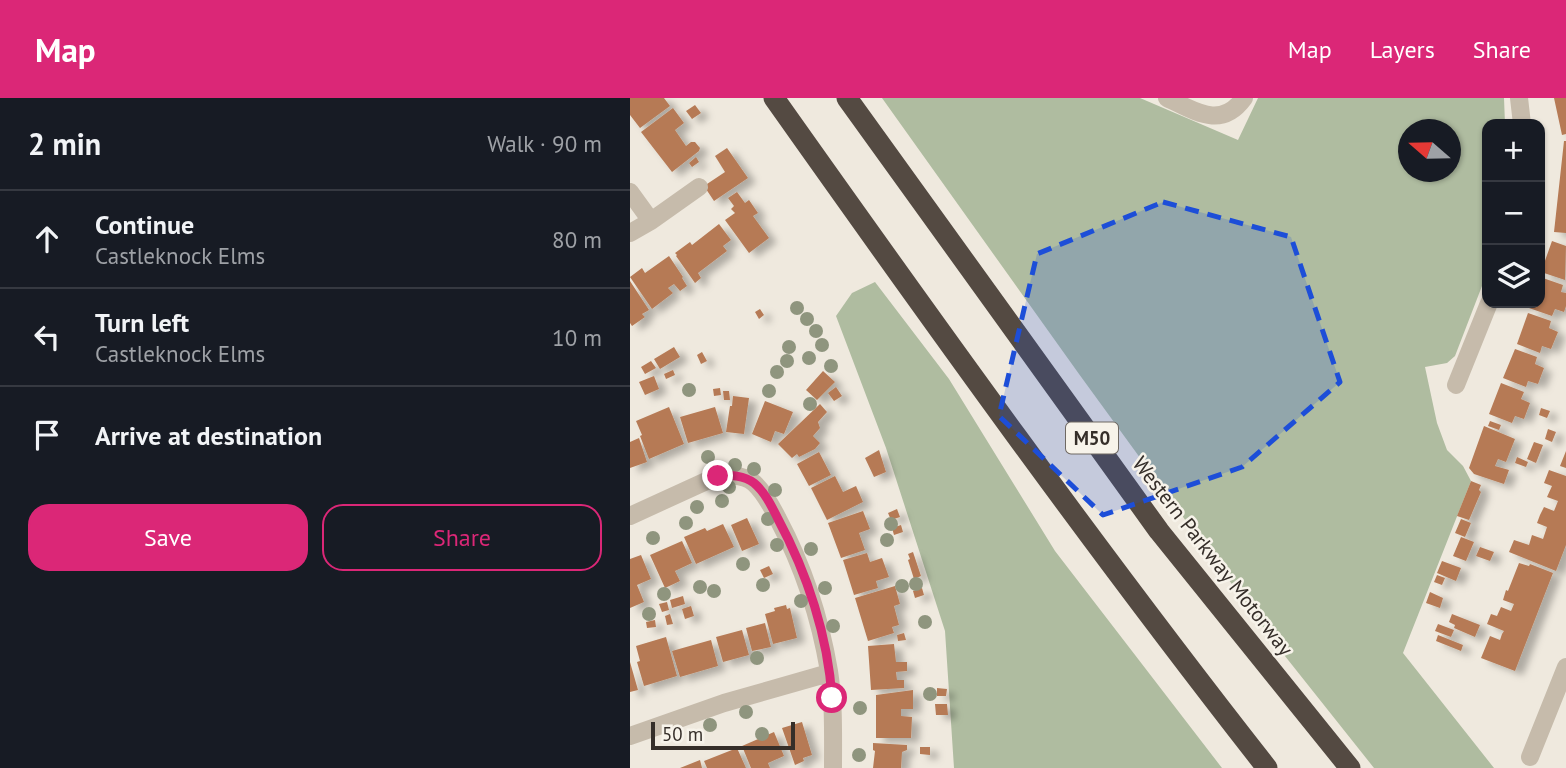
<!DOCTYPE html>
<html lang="en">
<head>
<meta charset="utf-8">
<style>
	body { margin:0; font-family:"PT Sans",sans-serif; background:#20242c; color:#f1f3f6 }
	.controls { position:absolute; right:21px; top:21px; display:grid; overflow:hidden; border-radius:14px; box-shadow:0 2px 5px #0004 }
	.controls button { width:63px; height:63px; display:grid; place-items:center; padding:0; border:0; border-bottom:2px solid #363941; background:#171b24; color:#f1f3f6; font:35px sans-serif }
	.compass { position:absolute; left:768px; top:21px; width:63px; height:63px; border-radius:50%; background:#171b24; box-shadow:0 2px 5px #0004; rotate:290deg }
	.scale { position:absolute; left:21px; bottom:18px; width:144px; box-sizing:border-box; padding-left:7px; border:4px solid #352e29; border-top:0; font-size:19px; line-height:24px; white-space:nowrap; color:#352e29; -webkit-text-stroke:5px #f7f3ea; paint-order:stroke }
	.stop { position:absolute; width:21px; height:21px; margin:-16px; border:5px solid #db2777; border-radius:50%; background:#fff }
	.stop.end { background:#db2777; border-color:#fff; box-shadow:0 2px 7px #0008 }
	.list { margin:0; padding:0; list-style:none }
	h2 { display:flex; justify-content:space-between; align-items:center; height:91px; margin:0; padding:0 28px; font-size:30px }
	h2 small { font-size:23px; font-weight:400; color:#9ea1a6 }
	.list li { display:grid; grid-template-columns:46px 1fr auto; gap:21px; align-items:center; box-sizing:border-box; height:98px; padding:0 28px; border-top:2px solid #363941 }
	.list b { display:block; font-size:26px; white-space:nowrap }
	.list p { margin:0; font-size:23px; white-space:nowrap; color:#9ea1a6 }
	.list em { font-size:23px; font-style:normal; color:#9ea1a6 }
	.actions { display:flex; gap:14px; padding:21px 28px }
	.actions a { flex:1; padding:16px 0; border:2px solid #db2777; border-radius:21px; text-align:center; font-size:24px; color:#db2777 }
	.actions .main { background:#db2777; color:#fff }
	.icon { flex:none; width:38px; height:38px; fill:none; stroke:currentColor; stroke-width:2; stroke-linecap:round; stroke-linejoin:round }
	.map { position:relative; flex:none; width:936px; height:670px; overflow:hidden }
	header { display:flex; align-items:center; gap:42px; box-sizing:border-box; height:98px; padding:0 35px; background:#db2777; color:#fff }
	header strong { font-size:33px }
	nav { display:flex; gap:38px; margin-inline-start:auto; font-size:24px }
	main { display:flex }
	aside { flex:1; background:#171b24 }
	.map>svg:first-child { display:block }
	.green { fill:#afbca0; fill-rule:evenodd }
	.building { fill:#b67a55; filter:url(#shadow) }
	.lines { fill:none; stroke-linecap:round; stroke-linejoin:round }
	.minor { stroke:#c6bbab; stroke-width:18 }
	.highway { stroke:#544a42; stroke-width:21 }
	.tree { fill:#8f957e }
	.route { stroke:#db2777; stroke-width:9 }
	.marked { fill:#1d4ed8; fill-opacity:0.2; stroke:#1d4ed8; stroke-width:5; stroke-dasharray:14 9; stroke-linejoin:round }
	.labels { text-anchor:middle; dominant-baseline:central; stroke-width:5; stroke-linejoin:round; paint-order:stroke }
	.shield { fill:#f7f3ea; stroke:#6f6963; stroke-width:2 }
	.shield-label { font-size:19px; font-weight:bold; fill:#352e29 }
	.street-label { font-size:21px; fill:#352e29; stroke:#f7f3ea }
</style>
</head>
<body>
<header>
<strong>Map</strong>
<nav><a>Map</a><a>Layers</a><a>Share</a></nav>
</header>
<main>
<aside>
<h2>2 min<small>Walk · 90 m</small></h2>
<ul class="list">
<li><svg class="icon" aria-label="ahead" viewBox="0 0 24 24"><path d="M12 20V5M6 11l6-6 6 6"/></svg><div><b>Continue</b><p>Castleknock Elms</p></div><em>80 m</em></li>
<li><svg class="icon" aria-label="left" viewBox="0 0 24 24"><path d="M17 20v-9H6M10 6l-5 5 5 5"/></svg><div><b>Turn left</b><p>Castleknock Elms</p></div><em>10 m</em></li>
<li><svg class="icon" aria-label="arrive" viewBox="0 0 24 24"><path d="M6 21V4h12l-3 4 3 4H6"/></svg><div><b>Arrive at destination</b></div></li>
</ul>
<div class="actions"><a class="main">Save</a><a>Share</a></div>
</aside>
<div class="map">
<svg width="936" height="670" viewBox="0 0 936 670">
	<defs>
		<filter id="shadow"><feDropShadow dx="8" dy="4.5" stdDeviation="3.5" flood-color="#0004"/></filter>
	</defs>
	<rect width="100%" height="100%" fill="#efe9de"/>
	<path class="green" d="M252 0H510L608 42 628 0H874L875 26H857V175L825 258 817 265 795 269 807 325 817 352 833 368 841 383 773 555 864 670H744L647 548 449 276ZM778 32H820V74H778Z
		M245 184 319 281 425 453 592 670H324L315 533 256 350 206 218 222 195Z"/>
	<path class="building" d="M0 0H34L40 8 10 30 0 17Z
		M924 0H936V36L932 37Z
		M65 7 71 15 62 21 56 13Z
		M43 10 54 25 45 32 56 48 61 44H65L70 50 69 53 42 74 11 34Z
		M934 43H936V135L924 134Z
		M97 50 118 80 84 103 74 88 95 74 85 58Z
		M66 59 69 64 62 69 59 65Z
		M107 94 115 105 119 102 128 115 123 118 139 140 119 155 95 122 105 115 101 111 104 108 98 100Z
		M89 126 101 142 93 148 97 153 68 175 71 180 65 185 46 158 47 157 45 155 60 144 62 147Z
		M922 143 936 148 935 182 911 174Z
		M39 158 53 179 52 180 57 188 50 193 44 186 38 190 43 195 22 211 0 179 12 170 15 175Z
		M910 179 933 187 931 194 936 195V208L934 214 925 211 922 218 899 210 901 205H910Z
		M0 183 19 212 12 216 15 219 2 228 0 225Z
		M130 211 134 217 129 221 125 214Z
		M898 215 921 223 919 230 928 234 921 251 912 248 910 255 887 246Z
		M44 249 50 259 30 271 24 261Z
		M885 251 907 259 905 266 914 270 908 286 898 283 896 289 873 280Z
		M72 254 77 263 71 266 67 257Z
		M21 263 26 270 15 276 11 269Z
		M43 272 45 277 36 281 34 276Z
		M193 273 205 284 187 302 176 292Z
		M24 278 29 291 15 297 9 284Z
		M871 285 894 294 891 301 900 305 894 321 885 318 882 325 859 316Z
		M206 289 212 298 204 303 198 295Z
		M90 290 91 297 84 298 83 291Z
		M93 293H99L100 302H94Z
		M103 298 119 300 114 336 96 334 100 308H102Z
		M135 303 163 314 154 336 145 333 141 344 122 336Z
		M190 306 197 314 188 324 190 330 183 338 190 345 185 351 169 359 167 356 162 360 148 346Z
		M39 309 54 346 19 361 10 338 12 337 6 323Z
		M85 309 93 335 58 345 50 319Z
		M911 310 920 313 917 320 909 317Z
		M860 323 871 327 869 332 858 328Z
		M854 328 885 341 876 364 868 361 865 368 879 372 874 386 844 376 839 370Z
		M918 331 926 334 922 344 915 341Z
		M9 340 17 364 0 370V344Z
		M904 344 913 347 906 365 897 361Z
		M249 352 256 374 244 379 235 360Z
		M936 353V370L930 368Z
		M189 354 201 377 179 388 167 366Z
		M887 359 898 364 896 369 885 365Z
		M919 372 936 378V447L926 473 879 454 884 442 899 447 902 437 913 441 917 429 907 425 910 417 914 409 924 413 928 403 917 399 922 388 914 385Z
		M205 378 213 394 226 388 233 404 197 422 181 390Z
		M841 383 851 387 849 392 851 394 839 422 827 418Z
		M267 411 270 419 261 422 258 415Z
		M233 413 240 431 229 435 235 452 211 460 198 425Z
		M117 420 129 446 112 453 101 427Z
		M831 421 841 425 835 439 825 435Z
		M93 426 104 449 66 466 54 439 75 430 77 433Z
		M271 427 273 434 264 437 262 430Z
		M831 439 844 444 836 463 823 458Z
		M52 443 62 465 45 473 50 483 35 490 20 457Z
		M850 449 864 454 860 463 846 458Z
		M283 454 291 478 284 481 278 462 280 461 278 456Z
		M237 455 240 464 252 460 259 479 246 483 248 490 224 497 213 462Z
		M11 457 21 481 7 487 14 504 0 510V461Z
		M812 463 831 470 826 483 807 475Z
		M889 465 899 468 900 466 923 475 885 573 851 560 860 538 870 542 872 536 874 533 857 526 861 516 867 518 871 509 881 513 884 506 873 502 876 492 878 493Z
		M139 468 143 476 134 480 130 472Z
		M807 477 815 480 812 487 804 484Z
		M265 488 270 506 264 508 269 527 262 529 264 535 238 543 225 500Z
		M292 490 294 497 285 500 283 493Z
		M800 494 813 500 810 510 796 505Z
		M53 498 55 506 42 510 40 502Z
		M37 504 39 512 32 514 29 506Z
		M156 507 157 511 160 510 167 540 143 546 135 516 145 513 144 510Z
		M61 508 64 518 55 521 52 511Z
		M40 516 43 526 37 527 35 518Z
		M822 516 850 527 845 539 824 530 825 527 819 524Z
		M25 522 26 529 17 530 16 524Z
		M135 525 141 549 122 553 116 530Z
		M808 526 824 532 821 539 805 533Z
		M112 532 119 557 93 564 86 539Z
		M274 535 276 542 268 543 267 537Z
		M808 537 833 547 831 553 806 543Z
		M36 539 47 578 14 588 7 564 10 563 6 548Z
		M81 542 88 568 50 579 42 553Z
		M264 546 266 564H277V573L266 574 267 582H274V590L241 592 238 548Z
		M0 564 8 592 0 594Z
		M307 590 317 591 316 598H307Z
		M283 592V611H271V618L282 619 281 640H246V597Z
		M305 606H317L318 617H306Z
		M172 624 182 657 173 660 174 663 165 667 152 630Z
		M144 634 154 658 138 665 140 670H121L112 648Z
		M243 645 277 647V652L272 654 271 670H243L245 653 243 652Z
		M290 649H300V657L290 656Z
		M107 650 116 670H77L74 663Z
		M70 662 72 670H50Z"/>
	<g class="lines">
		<path class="minor" d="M537 0C565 13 591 32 614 0
			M889 0 892 26
			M0 94 21 123
			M0 135 21 123 69 89
			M826 287 859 205
			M0 418 83 380C95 376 113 376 124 385 134 394 142 409 148 421 173 468 190 520 199 573 204 605 203 638 203 670
			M0 638 94 605 199 575
			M900 659 936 569"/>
		<path class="highway" d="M144 0C304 226 466 452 637 670
			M217 0 529 433 720 670"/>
	</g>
	<g class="tree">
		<circle cx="167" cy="210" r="7"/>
		<circle cx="177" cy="221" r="7"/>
		<circle cx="186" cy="233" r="7"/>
		<circle cx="192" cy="247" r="7"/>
		<circle cx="159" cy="249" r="7"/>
		<circle cx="179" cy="260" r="7"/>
		<circle cx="157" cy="263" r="7"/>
		<circle cx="201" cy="268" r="7"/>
		<circle cx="147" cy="274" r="7"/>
		<circle cx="59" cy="292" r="7"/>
		<circle cx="139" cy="293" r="7"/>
		<circle cx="180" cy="306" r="7"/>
		<circle cx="78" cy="359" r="7"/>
		<circle cx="105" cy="367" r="7"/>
		<circle cx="124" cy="371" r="7"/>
		<circle cx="99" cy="389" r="7"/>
		<circle cx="145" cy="392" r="7"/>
		<circle cx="92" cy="403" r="7"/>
		<circle cx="67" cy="409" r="7"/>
		<circle cx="138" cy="421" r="7"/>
		<circle cx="56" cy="425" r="7"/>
		<circle cx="261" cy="426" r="7"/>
		<circle cx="23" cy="440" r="7"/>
		<circle cx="257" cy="442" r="7"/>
		<circle cx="147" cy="447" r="7"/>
		<circle cx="181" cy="451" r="7"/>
		<circle cx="113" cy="466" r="7"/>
		<circle cx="286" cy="486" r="7"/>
		<circle cx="133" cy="487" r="7"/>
		<circle cx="272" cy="488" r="7"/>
		<circle cx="70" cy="489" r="7"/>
		<circle cx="195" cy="490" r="7"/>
		<circle cx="84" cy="493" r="7"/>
		<circle cx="34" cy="496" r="7"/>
		<circle cx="171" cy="503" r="7"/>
		<circle cx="19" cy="516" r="7"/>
		<circle cx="295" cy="524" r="7"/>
		<circle cx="203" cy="528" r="7"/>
		<circle cx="127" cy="560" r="7"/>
		<circle cx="300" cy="596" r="7"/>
		<circle cx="230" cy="610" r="7"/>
		<circle cx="116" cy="614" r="7"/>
		<circle cx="80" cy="627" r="7"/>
		<circle cx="132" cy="636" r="7"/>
		<circle cx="229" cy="657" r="7"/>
	</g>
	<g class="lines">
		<path class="route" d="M88 378C99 376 115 378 124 385 135 394 142 409 148 421 177 475 198 538 202 600"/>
	</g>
	<path class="marked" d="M533 104 661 139 710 284 612 369 473 417 369 318 407 156Z"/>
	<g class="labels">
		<rect class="shield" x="436" y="324.5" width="52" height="31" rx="5"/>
		<g class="shield-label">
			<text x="462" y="340">M50</text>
		</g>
		<g class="street-label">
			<text transform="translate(583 458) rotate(52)">Western Parkway Motorway</text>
		</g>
	</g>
</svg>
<div class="controls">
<button>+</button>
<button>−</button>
<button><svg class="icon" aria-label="layers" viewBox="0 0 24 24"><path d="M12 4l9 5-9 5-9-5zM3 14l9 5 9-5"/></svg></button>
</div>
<svg class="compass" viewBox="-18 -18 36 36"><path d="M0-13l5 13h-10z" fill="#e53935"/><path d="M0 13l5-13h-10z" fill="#9ea1a6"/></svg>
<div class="scale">50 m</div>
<div class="stop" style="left:202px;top:600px"></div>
<div class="stop end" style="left:88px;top:378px"></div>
</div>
</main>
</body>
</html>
